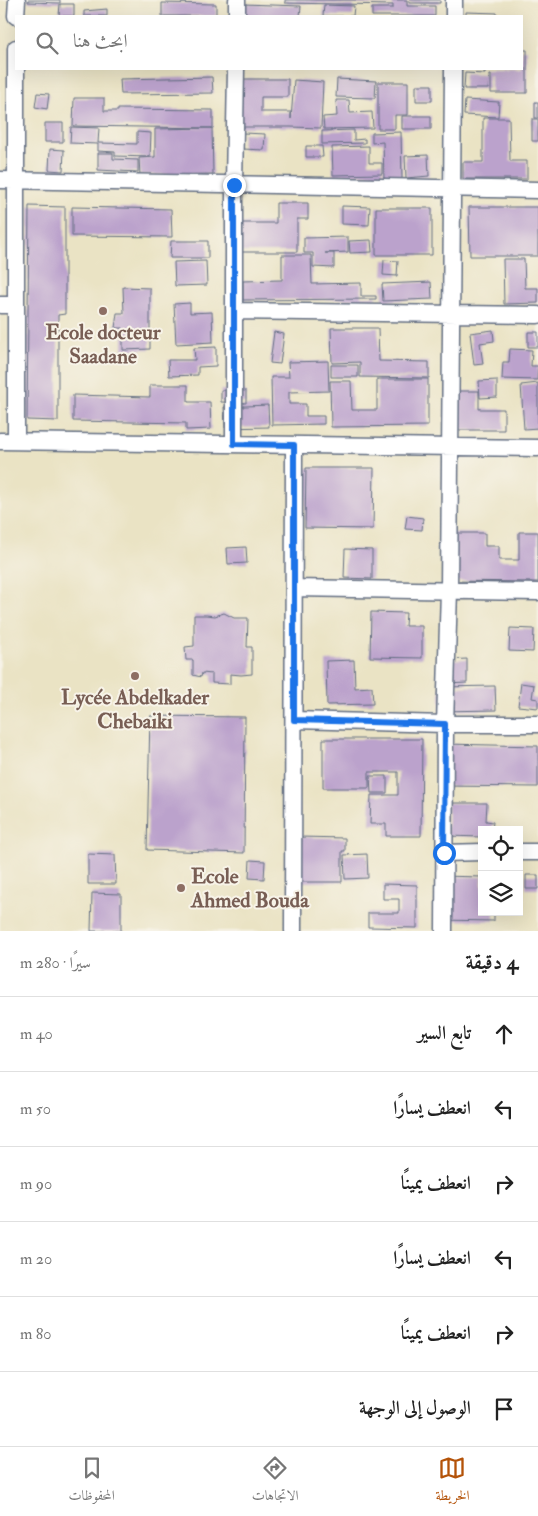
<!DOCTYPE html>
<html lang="ar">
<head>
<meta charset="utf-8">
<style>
	body { margin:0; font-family:"IM FELL Double Pica",Amiri,serif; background:#f2f2f2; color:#222; direction:rtl }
	.controls { position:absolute; right:15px; bottom:15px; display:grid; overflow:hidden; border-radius:0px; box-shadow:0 5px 20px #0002 }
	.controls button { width:45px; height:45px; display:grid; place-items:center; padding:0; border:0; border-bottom:1px solid #e0e0e0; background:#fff; color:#222; font:25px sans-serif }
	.stop { position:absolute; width:15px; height:15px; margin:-11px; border:4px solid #1a73e8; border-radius:50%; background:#fff }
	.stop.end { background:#1a73e8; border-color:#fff; box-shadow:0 1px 5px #0008 }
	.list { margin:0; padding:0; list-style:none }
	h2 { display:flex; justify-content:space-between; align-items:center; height:65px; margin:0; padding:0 20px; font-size:21px }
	h2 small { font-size:16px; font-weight:400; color:#767676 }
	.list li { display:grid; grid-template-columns:32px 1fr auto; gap:15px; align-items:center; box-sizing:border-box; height:75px; padding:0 20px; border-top:1px solid #e0e0e0 }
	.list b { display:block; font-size:19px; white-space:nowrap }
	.list em { font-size:16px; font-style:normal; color:#767676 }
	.icon { flex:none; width:28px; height:28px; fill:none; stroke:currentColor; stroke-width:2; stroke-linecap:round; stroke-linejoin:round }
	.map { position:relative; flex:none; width:538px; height:931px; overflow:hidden; direction:ltr }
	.search { position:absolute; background:#fff; box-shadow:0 5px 20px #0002; left:15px; right:15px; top:15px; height:55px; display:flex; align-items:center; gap:12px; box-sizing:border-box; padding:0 18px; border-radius:0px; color:#767676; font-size:19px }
	.sheet { height:515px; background:#fff }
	nav { display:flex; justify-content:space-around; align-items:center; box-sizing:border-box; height:70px; border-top:1px solid #e0e0e0; background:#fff; font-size:14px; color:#767676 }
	nav a { display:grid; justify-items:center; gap:2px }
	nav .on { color:#b45309 }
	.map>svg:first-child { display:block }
	.building { fill:#bba2cc }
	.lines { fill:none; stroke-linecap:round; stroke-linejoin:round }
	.street-casing { stroke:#636e82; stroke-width:19 }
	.street { stroke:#fff; stroke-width:16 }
	.route { stroke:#1a73e8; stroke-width:6 }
	.education-dot { fill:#8d6e63; stroke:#f7f3e8; stroke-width:2 }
	.labels { text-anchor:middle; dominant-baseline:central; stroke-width:4; stroke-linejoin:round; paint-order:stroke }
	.education-label { font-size:21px; font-weight:bold; fill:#785e54; stroke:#f7f3e8 }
</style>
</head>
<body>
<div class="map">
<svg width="538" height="931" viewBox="0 0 538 931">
	<rect width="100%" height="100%" fill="#f7f3e8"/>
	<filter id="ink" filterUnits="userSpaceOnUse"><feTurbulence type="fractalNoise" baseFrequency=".02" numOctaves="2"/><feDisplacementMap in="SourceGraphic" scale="10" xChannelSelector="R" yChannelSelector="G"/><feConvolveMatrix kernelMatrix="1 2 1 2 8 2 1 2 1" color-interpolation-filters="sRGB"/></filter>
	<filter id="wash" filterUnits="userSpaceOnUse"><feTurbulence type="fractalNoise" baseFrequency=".0096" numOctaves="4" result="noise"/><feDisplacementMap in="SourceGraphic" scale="20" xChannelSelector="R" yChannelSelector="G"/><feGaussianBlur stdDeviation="1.12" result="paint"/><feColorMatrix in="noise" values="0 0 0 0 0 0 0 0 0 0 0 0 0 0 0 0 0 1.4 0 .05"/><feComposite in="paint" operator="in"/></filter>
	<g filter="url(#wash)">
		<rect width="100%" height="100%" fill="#eae3c4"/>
		<g id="blocks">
			<path class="building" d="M28 0H60V3L28 2Z
				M285 0H407V6H435V16H372V8H393V5L285 3Z
				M409 0H440V3H409Z
				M162 3 216 4V16H162Z
				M60 4H74V16H59Z
				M243 4 301 6 300 16H243Z
				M324 5 354 6 353 16H323Z
				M107 9V16H84V11Z
				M466 12 497 13V16H466Z
				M522 50H527V93H491V75H489L488 89H464L465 73 485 74V69H522Z
				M212 77 213 93 121 94 120 79Z
				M234 79H288V97H261V112H291V119L294 80 323 82 321 128 291 127H234Z
				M337 79 376 81 375 98 336 97Z
				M378 82H408V115H395V129H378Z
				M416 85H432V101H416Z
				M37 93 49 94 47 109 35 107Z
				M74 98H104V111H118V109L213 110V128L73 126Z
				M336 100H349L350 113 372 112 373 128 324 129 323 117 337 116Z
				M465 100 499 102 498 117 464 115Z
				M535 102H538V118H535Z
				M402 116H431V129H402Z
				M483 118H509L510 161H527V179H463V162H483Z
				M532 119H538V141H532Z
				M45 123H63V142H45Z
				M71 127 99 128 98 143 137 144V132L151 133 150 157 115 156V152L98 151V144L70 143Z
				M212 128 213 174 140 175 139 158 155 157V129Z
				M354 130V140L365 139V143L322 144V131Z
				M401 132 402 179 384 180 383 142 372 143V133Z
				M243 133 265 134 264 150 242 149Z
				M306 146H322L323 157H306Z
				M369 146V163H382V174L333 175 332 147Z
				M50 149 64 150 63 171 49 170Z
				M98 153H113V159L138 160V172L98 170Z
				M428 155 429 176 406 178 405 156Z
				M276 203H308V219H297V252H231L230 223H276Z
				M29 206 65 207V314L58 315V421L27 420Z
				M342 206 370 207 369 225 342 224Z
				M72 207 171 209 172 237 72 236Z
				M469 207H538V256H470Z
				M376 208H432V255H376Z
				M348 237V252L325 253H334V268L313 267V253H304V238Z
				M371 240 372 252 350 253 349 241Z
				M171 241H208V258H170Z
				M282 255H311L312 284 361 283V296H376V299L243 300V281L282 280Z
				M503 259H524L525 288H538V303L504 304Z
				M384 260 398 261 397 276 383 275Z
				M206 261 207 285 175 286 174 262Z
				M431 282 432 299 383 301 382 284Z
				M123 287 150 288V349L123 350V328H115L117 313H124Z
				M190 303V313L212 312 213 342 176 344 174 304Z
				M331 328H378L379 361 429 362V378L360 377V362L332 363Z
				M493 330 494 341 480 343 483 364 474 365 470 333Z
				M274 332 284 334 280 364 270 363Z
				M528 332H538V347H528Z
				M216 347V366L198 367V375L169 376 168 360H195L194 348Z
				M510 349 532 350 531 366H538L537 380 502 379 503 362H509Z
				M328 361 329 391 289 392V404H306V416H324V424L272 425 271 377H289L288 362Z
				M331 365H358V377H331Z
				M377 379H428V426L331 427 330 381H351L352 410H377Z
				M497 380V397L480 398 479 381Z
				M538 383V428L524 429 521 385Z
				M150 385H188V402H210L211 429 186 430V423L73 421V395L150 397Z
				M221 390 246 391V403L221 402Z
				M448 391H479V409H504V430H448Z
				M268 405 269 427 225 428 224 407Z
				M306 468H374L373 529 305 528Z
				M407 516 423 518 422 530 405 529Z
				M519 532H538V582L446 581 447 533H485V546H499V560H519Z
				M246 547 247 563 228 564 227 548Z
				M345 549 372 550V579L344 578Z
				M371 612 406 613 405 626H422V658L370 657Z
				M224 613 234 618H248L247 647H252V674L241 675 230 674V684L212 683V674L202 673 201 677 193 675V660H186L185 647 194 646V615H206L215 616Z
				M510 628 534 629 533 652 509 651Z
				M467 659V683L446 684 445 660Z
				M354 660 355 688 372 687 373 704 327 705 326 661Z
				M521 683 534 685 532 698 538 699V708L518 706Z
				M495 686 496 710 440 711V687Z
				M150 716 245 717 244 853 147 850Z
				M323 739H422L421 836H386V824H370L371 795H398V772H369V788H323Z
				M444 744 538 746V787L443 786Z
				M370 776H387V793H371Z
				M448 803H487L486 821 493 822 492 830H482V837L447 836Z
				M300 837 345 838V851H342V882H299Z
				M88 854 115 855 116 884H88Z
				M367 854 368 878 345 879 344 855Z
				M250 860 265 861 264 879 249 878Z
				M526 875H538V889H526Z
				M440 876 482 877V912H494V921L439 920Z
				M383 884 417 885V928L368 927V913H399V899H383Z
				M92 893 121 894V931H91Z"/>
		</g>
	</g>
	<g filter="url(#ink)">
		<use href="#blocks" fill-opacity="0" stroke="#636e82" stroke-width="1"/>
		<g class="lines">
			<defs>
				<path id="street" d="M16 16 17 0
					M237 16V0
					M454 16V0
					M0 180 538 190
					M0 305H16
					M234 311 538 315
					M0 441 538 448
					M16 441V48
					M234 444V185L236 69
					M294 588 538 592
					M294 720 445 724H538
					M519 852H538
					M444 853 482 852
					M293 931 294 445
					M444 931 445 724 449 590 453 69"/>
			</defs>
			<use href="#street" class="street-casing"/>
			<use href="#street" class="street"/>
		</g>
	</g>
	<g class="lines" filter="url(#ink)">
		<path class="route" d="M234 185V444L294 445V720L445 724 444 853"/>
	</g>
	<g class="education-dot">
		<circle cx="103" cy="311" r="5"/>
		<circle cx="135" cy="676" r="5"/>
		<circle cx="181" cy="888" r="5"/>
	</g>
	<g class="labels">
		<g class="education-label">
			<text x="103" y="332">Ecole docteur<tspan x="103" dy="24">Saadane</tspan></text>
			<text x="135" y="697">Lycée Abdelkader<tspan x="135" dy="24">Chebaiki</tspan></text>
			<text x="191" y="876" text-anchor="start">Ecole<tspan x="191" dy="24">Ahmed Bouda</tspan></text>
		</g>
	</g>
</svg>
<div class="controls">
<button><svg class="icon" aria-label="locate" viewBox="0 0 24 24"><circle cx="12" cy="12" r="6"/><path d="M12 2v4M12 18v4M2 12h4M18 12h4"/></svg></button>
<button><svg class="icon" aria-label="layers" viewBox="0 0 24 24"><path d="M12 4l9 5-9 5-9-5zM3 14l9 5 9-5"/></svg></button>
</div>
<div class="stop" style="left:444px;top:853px"></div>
<div class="stop end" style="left:234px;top:185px"></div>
<div class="search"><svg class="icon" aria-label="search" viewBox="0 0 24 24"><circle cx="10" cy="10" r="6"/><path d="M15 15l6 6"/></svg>ابحث هنا</div>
</div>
<section class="sheet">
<h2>4 دقيقة<small>سيرًا · 280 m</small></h2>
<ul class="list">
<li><svg class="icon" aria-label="ahead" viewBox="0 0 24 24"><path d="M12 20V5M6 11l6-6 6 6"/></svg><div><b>تابع السير</b></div><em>40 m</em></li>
<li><svg class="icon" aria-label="left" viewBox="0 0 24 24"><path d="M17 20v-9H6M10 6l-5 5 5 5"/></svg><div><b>انعطف يسارًا</b></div><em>50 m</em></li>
<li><svg class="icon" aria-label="right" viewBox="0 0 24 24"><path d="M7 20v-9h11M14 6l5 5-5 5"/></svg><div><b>انعطف يمينًا</b></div><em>90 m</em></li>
<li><svg class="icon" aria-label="left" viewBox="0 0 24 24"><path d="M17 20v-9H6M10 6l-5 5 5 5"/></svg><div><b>انعطف يسارًا</b></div><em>20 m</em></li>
<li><svg class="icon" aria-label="right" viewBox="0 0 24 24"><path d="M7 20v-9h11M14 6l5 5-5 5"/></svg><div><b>انعطف يمينًا</b></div><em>80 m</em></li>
<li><svg class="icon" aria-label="arrive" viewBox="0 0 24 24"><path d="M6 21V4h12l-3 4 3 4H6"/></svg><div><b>الوصول إلى الوجهة</b></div></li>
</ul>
</section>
<nav>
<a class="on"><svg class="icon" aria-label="map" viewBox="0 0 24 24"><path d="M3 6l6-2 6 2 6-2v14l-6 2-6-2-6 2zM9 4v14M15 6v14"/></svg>الخريطة</a>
<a><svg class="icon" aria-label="directions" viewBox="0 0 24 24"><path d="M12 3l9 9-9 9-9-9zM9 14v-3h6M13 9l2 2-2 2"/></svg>الاتجاهات</a>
<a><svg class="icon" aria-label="saved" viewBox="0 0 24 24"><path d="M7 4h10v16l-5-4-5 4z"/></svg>المحفوظات</a>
</nav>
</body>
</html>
